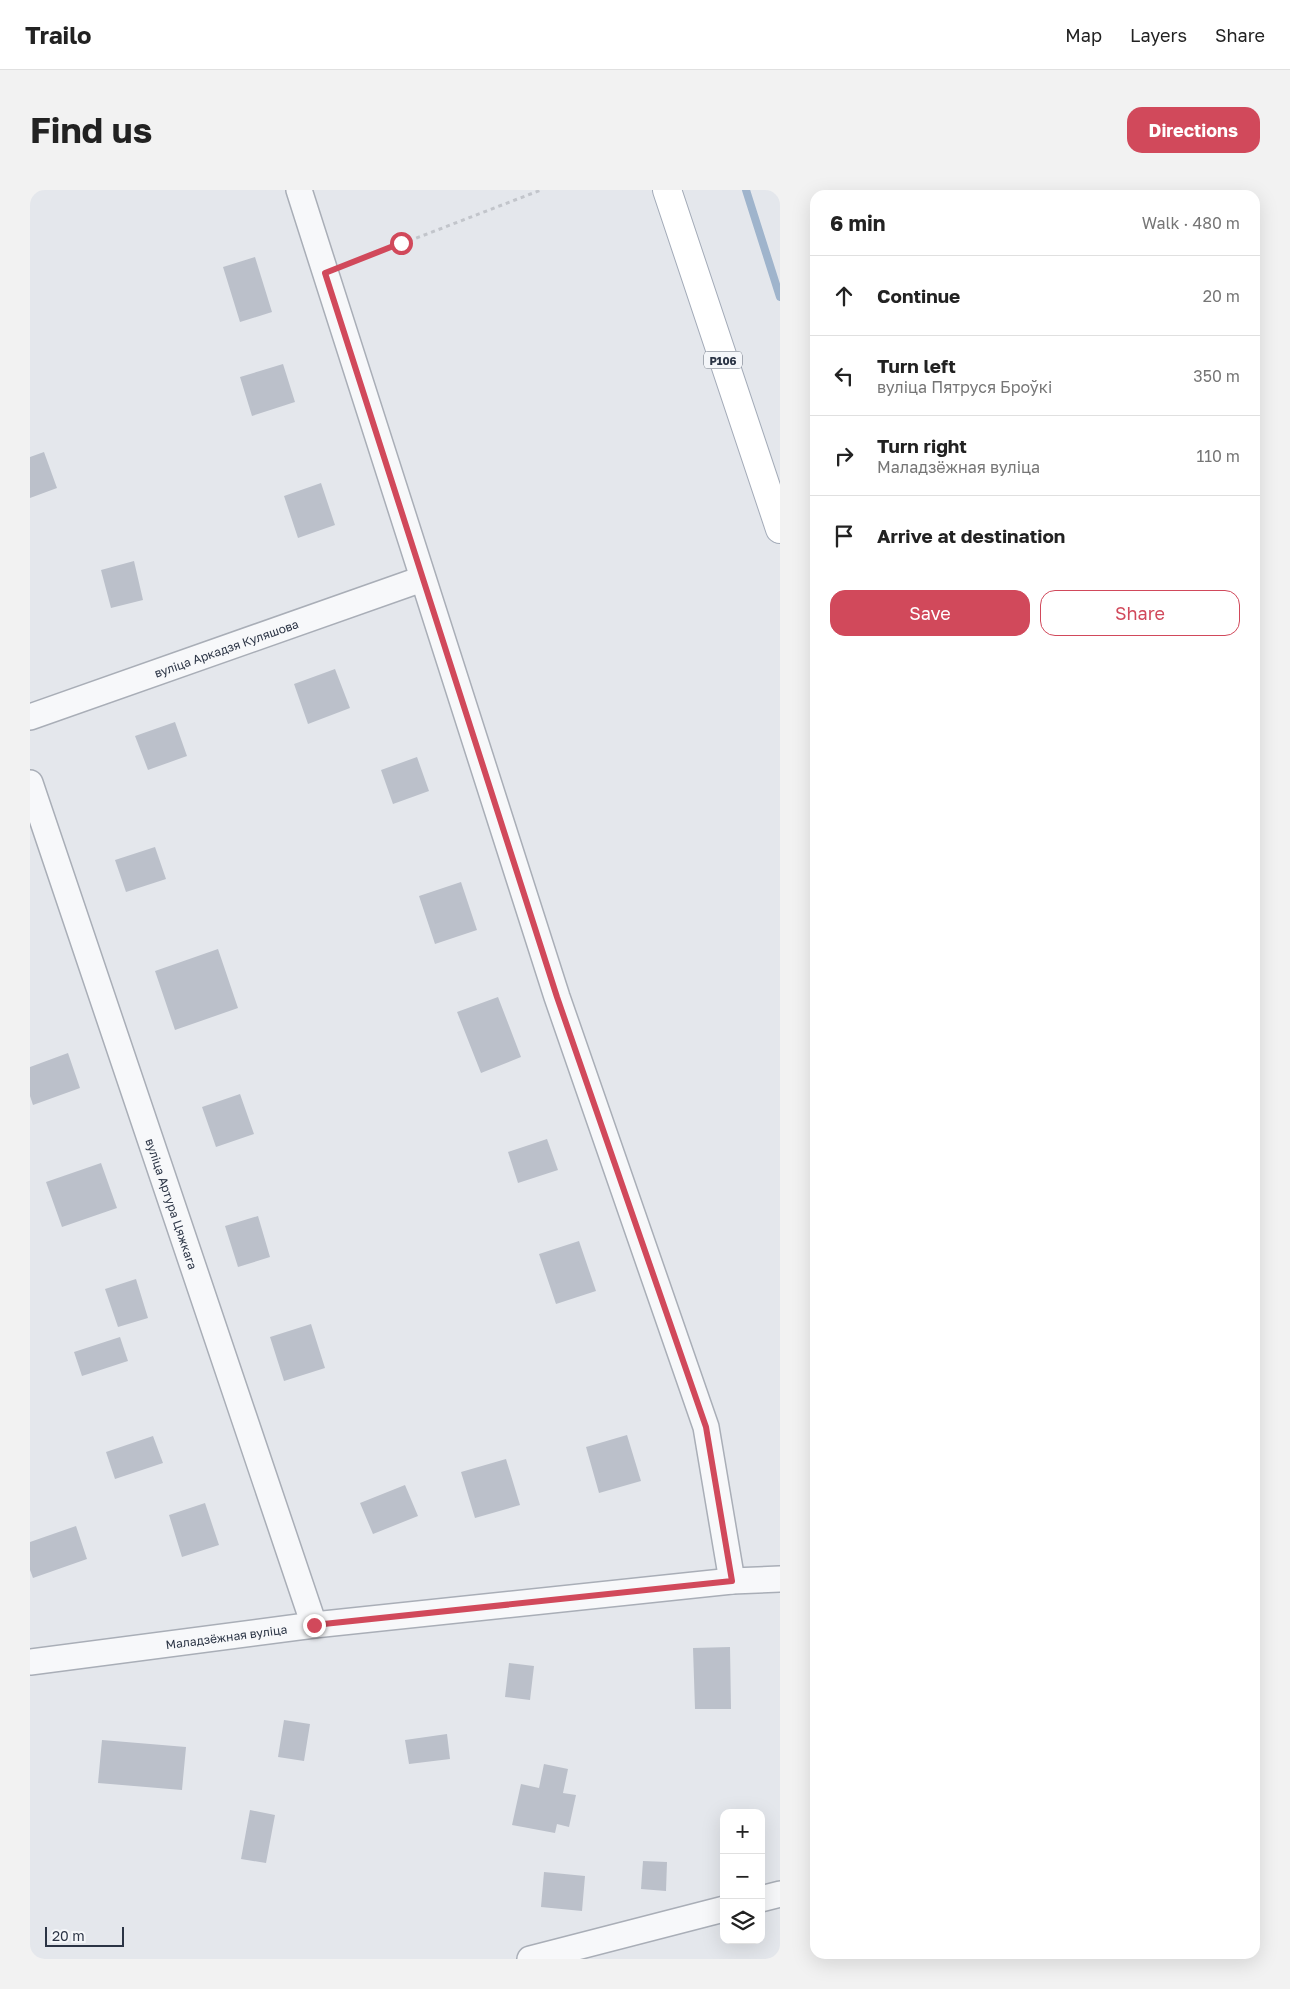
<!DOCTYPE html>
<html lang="en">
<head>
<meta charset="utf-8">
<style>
	body { margin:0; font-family:"Golos Text",sans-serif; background:#f2f2f2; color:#222 }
	.controls { position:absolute; right:15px; bottom:15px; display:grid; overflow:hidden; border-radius:10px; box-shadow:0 5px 20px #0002 }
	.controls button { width:45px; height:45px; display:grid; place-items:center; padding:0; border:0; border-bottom:1px solid #e0e0e0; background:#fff; color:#222; font:25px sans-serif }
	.scale { position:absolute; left:15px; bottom:12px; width:79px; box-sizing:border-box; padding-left:5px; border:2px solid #2b3445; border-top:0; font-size:14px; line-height:18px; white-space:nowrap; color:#2b3445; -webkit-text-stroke:4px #f4f6f9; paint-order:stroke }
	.stop { position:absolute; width:15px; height:15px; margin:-11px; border:4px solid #d1495b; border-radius:50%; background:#fff }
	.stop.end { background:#d1495b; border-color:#fff; box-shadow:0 1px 5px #0008 }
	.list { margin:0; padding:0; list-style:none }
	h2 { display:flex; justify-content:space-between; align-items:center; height:65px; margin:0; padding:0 20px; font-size:21px }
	h2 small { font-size:16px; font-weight:400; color:#767676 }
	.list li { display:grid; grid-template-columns:32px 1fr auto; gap:15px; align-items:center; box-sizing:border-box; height:80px; padding:0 20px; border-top:1px solid #e0e0e0 }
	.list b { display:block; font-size:19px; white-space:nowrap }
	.list p { margin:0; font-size:16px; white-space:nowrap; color:#767676 }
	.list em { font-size:16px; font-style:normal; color:#767676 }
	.actions { display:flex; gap:10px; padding:15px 20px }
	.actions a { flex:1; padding:11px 0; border:1px solid #d1495b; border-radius:15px; text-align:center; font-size:18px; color:#d1495b }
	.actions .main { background:#d1495b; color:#fff }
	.icon { flex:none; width:28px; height:28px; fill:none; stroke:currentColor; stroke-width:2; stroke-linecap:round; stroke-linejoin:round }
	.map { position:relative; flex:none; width:750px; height:1769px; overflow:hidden; border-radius:15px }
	header { display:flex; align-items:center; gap:30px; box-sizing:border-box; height:70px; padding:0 25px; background:#fff; border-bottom:1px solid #e0e0e0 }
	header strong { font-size:24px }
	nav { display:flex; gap:28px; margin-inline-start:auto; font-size:18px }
	.intro { display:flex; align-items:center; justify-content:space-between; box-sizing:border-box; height:120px; padding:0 30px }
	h1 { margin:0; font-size:35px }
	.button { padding:12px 22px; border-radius:15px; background:#d1495b; color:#fff; font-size:18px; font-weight:700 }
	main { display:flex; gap:30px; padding:0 30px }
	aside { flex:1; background:#fff; border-radius:15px; box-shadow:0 5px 20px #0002 }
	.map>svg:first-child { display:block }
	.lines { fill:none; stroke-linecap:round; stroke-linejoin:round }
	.stream { stroke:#9fb4cc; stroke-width:8 }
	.building { fill:#bbc0ca }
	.minor-casing { stroke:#a9aeb7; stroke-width:28 }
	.major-casing { stroke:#a3abb8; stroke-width:30 }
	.path { stroke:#c2c5cb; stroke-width:3; stroke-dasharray:4 4; stroke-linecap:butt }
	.minor { stroke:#f7f8fa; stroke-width:25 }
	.major { stroke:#fff; stroke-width:28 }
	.route { stroke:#d1495b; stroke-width:6 }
	.labels { text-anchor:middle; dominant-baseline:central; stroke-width:4.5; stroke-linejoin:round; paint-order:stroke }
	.shield { fill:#f4f6f9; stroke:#676e7b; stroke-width:1 }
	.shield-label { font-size:11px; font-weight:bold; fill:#2b3445 }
	.street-label { font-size:12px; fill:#2b3445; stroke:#f4f6f9 }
</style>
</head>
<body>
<header>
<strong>Trailo</strong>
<nav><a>Map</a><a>Layers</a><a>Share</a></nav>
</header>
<div class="intro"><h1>Find us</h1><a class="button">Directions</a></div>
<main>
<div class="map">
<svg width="750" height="1769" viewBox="0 0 750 1769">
	<rect width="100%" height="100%" fill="#e4e7ec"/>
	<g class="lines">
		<path class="stream" d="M716 0 750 107"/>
	</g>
	<path class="building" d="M225 67 242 122 210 132 193 77Z
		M253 174 265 212 222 226 210 187Z
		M14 262 27 298 0 308V267Z
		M291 293 305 335 268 348 254 306Z
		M104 371 113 410 81 418 71 380Z
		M305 479 320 518 278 534 264 494Z
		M145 532 157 566 118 580 105 546Z
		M387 567 399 601 363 614 351 580Z
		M125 657 136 689 96 702 85 670Z
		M431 692 447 740 405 754 389 706Z
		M188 759 208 818 145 840 125 781Z
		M468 807 491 867 451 883 427 822Z
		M38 863 50 898 3 915 0 906V877Z
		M210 904 224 944 186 957 172 917Z
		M517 949 528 980 488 993 478 962Z
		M71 973 87 1018 32 1037 16 992Z
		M228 1026 240 1067 208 1077 195 1036Z
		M549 1051 566 1101 526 1114 509 1064Z
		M106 1089 118 1128 88 1137 75 1099Z
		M281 1134 295 1178 254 1191 240 1147Z
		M90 1147 98 1171 52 1186 44 1162Z
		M597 1245 611 1291 569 1303 556 1257Z
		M123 1246 133 1273 85 1289 76 1262Z
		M476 1269 490 1315 445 1328 431 1282Z
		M375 1295 388 1326 343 1344 330 1313Z
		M175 1313 189 1355 152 1367 139 1325Z
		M46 1336 57 1369 3 1388 0 1380V1352Z
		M700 1457 701 1519H665L663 1458Z
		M479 1473 504 1476 500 1510 475 1507Z
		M254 1530 280 1534 274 1571 248 1567Z
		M417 1544 420 1569 379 1574 375 1550Z
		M72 1550 156 1557 152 1600 68 1593Z
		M514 1574 538 1579 533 1603 546 1605 539 1637 527 1634 525 1643 482 1635 491 1594 509 1598Z
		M220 1620 245 1625 236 1673 211 1669Z
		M613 1671 637 1672 636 1701 611 1699Z
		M514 1682 555 1686 552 1721 511 1717Z"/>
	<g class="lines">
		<defs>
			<g id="minor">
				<path d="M269 0 527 807 676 1237 702 1391"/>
				<path id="s1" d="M0 527 392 389"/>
				<path id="s2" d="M0 593 284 1435"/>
				<path id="s3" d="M0 1472 284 1435 702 1391 750 1389"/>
				<path d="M731 1709 750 1704"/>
				<path d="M500 1769 694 1719"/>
			</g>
			<path id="major" d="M637 0 750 339"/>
		</defs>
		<use href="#minor" class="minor-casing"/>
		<use href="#major" class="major-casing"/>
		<path class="path" d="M319 74 511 0"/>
		<use href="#minor" class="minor"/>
		<use href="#major" class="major"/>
	</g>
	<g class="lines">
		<path class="route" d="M284 1435 702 1391 676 1237 527 807 295 83 371 53"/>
	</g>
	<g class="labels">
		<rect class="shield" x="674" y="161.5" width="38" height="17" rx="4"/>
		<g class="shield-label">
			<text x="693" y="170">Р106</text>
		</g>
		<g class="street-label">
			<text stroke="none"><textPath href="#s1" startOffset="208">вуліца Аркадзя Куляшова</textPath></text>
			<text stroke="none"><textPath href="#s2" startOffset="444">вуліца Артура Цяжкага</textPath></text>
			<text stroke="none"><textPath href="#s3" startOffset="198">Маладзёжная вуліца</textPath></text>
		</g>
	</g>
</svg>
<div class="controls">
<button>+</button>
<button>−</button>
<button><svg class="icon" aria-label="layers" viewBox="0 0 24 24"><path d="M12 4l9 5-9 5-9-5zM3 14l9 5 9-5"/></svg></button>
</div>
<div class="scale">20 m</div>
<div class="stop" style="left:371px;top:53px"></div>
<div class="stop end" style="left:284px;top:1435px"></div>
</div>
<aside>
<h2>6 min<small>Walk · 480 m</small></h2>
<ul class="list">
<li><svg class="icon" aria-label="ahead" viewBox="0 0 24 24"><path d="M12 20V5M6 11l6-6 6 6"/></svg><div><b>Continue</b></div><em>20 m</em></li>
<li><svg class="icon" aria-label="left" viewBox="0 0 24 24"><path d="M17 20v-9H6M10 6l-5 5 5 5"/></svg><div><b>Turn left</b><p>вуліца Пятруся Броўкі</p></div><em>350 m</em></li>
<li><svg class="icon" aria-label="right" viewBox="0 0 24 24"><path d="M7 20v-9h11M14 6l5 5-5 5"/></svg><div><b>Turn right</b><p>Маладзёжная вуліца</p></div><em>110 m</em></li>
<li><svg class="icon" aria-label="arrive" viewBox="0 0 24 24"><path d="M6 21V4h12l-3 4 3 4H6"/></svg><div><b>Arrive at destination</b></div></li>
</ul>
<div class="actions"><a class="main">Save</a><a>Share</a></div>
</aside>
</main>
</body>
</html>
